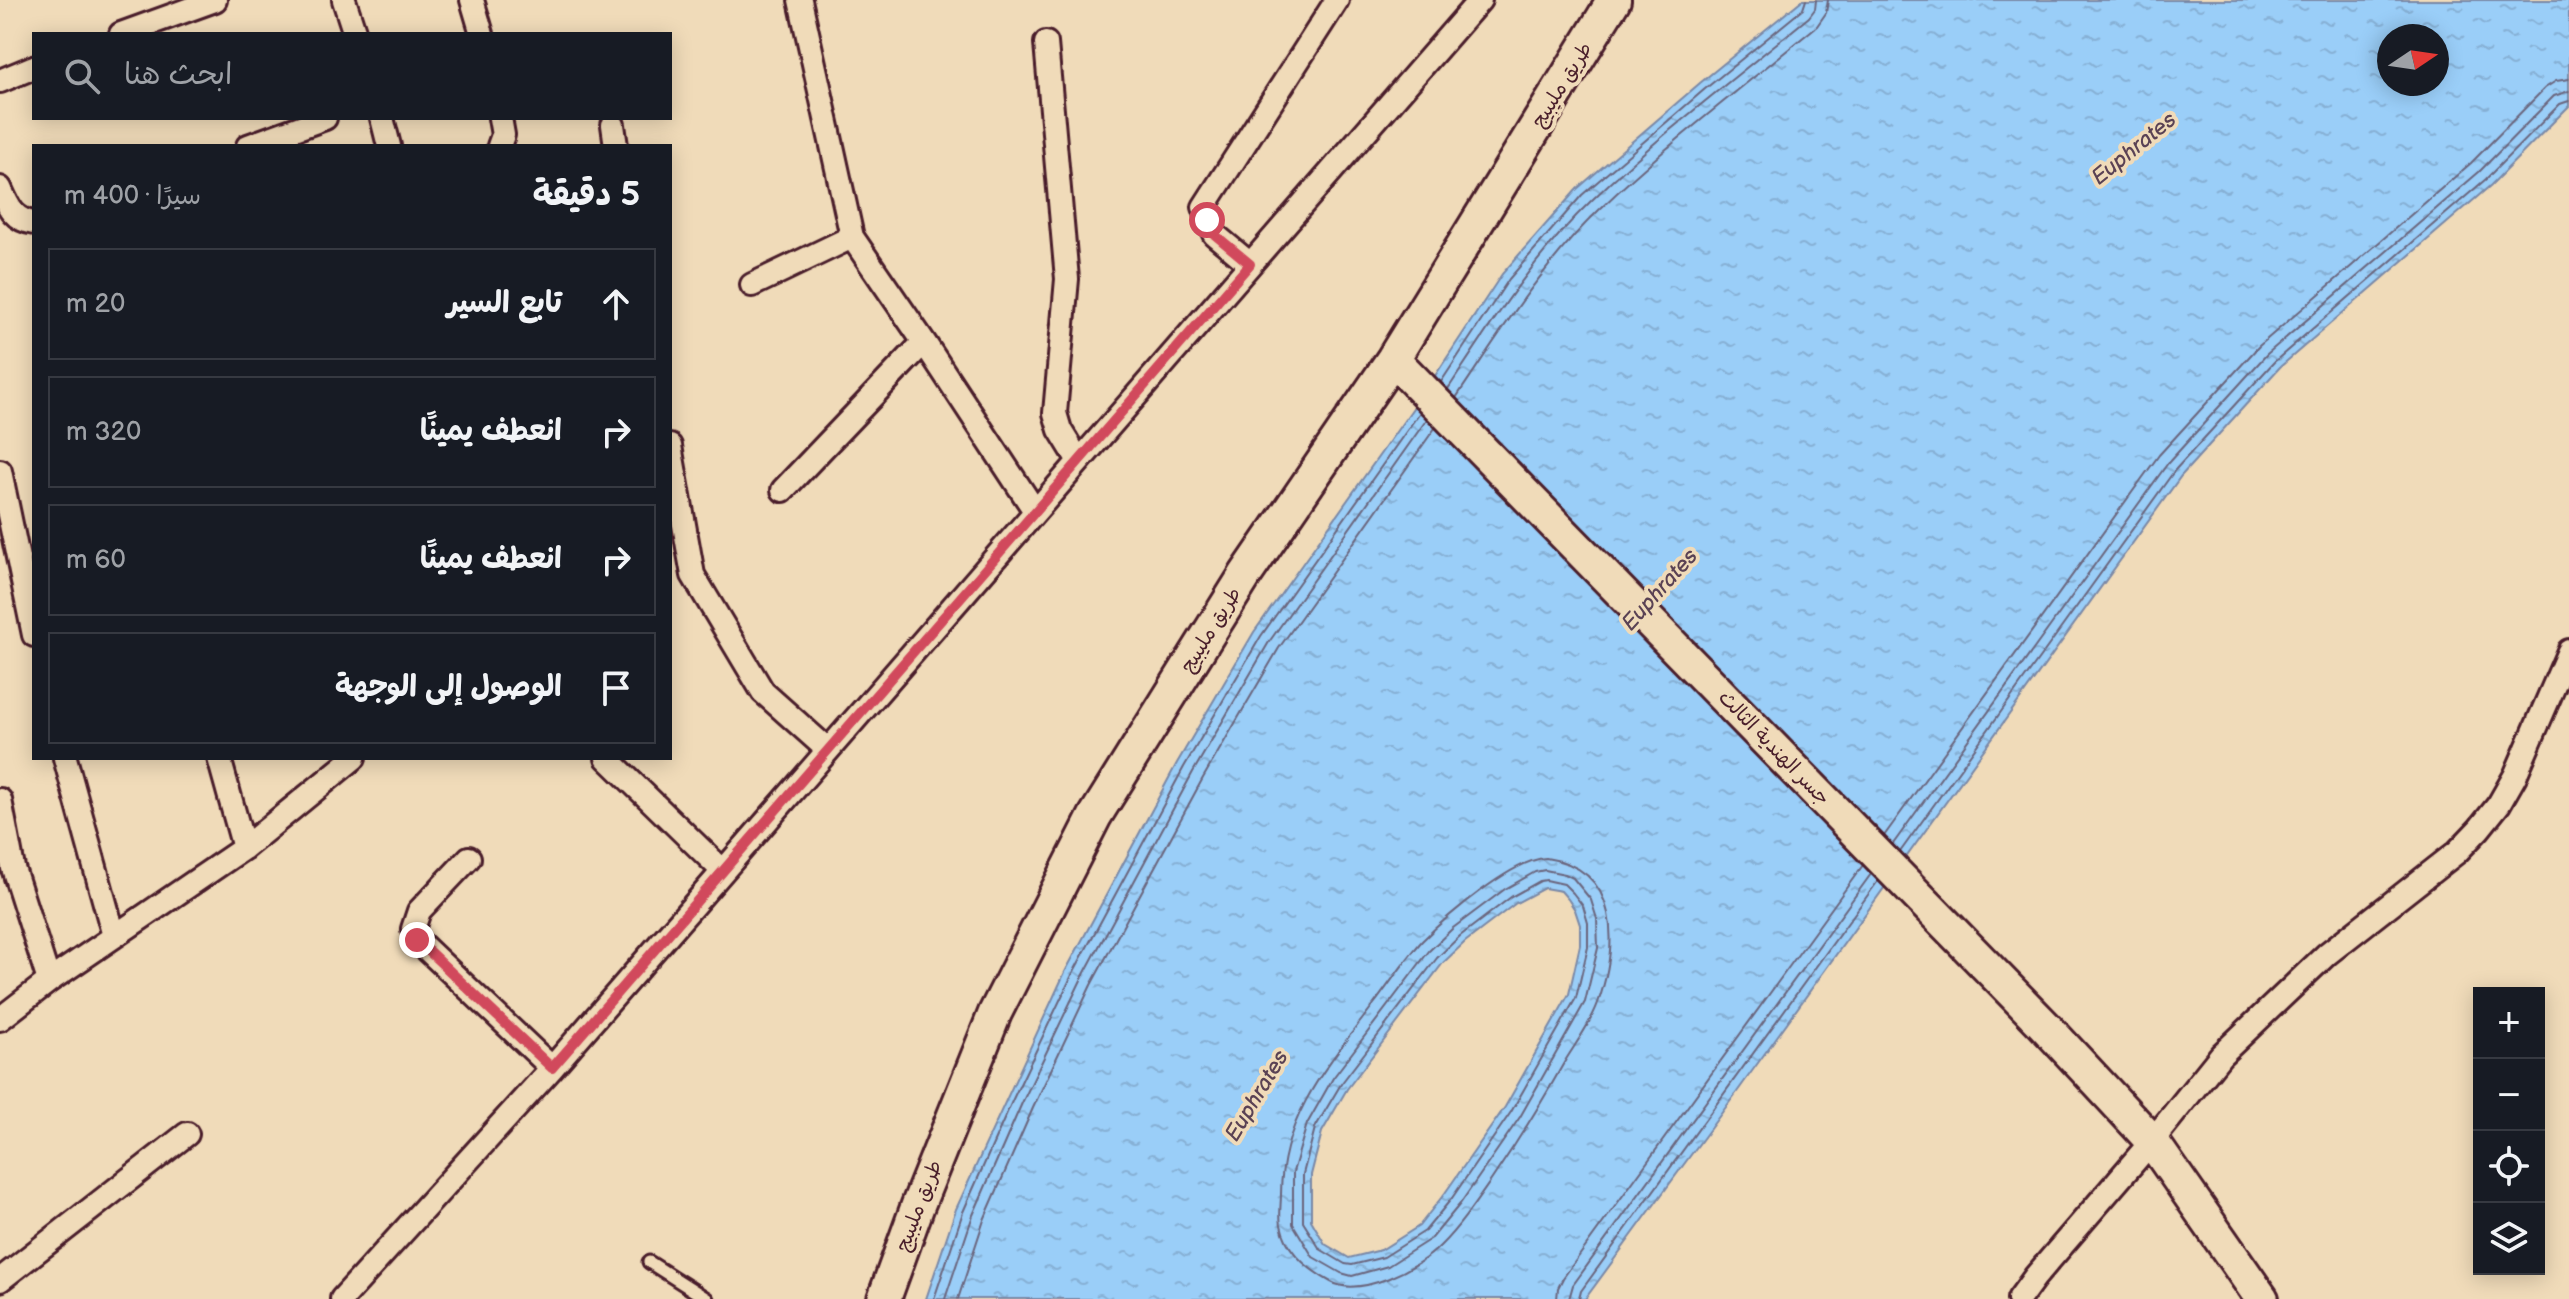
<!DOCTYPE html>
<html lang="ar">
<head>
<meta charset="utf-8">
<style>
	body { margin:0; font-family:"Balsamiq Sans","Playpen Sans Arabic",sans-serif; background:#20242c; color:#f1f3f6; direction:rtl }
	.controls { position:absolute; right:24px; bottom:24px; display:grid; overflow:hidden; border-radius:0px; box-shadow:0 4px 20px #0003 }
	.controls button { width:72px; height:72px; display:grid; place-items:center; padding:0; border:0; border-bottom:2px solid #363941; background:#171b24; color:#f1f3f6; font:40px sans-serif }
	.compass { position:absolute; left:2377px; top:24px; width:72px; height:72px; border-radius:50%; background:#171b24; box-shadow:0 4px 20px #0003; rotate:77deg }
	.stop { position:absolute; width:24px; height:24px; margin:-18px; border:6px solid #d1495b; border-radius:50%; background:#fff }
	.stop.end { background:#d1495b; border-color:#fff; box-shadow:0 2px 8px #0008 }
	.list { margin:0; padding:0; list-style:none }
	h2 { display:flex; justify-content:space-between; align-items:center; height:104px; margin:0; padding:0 32px; font-size:34px }
	h2 small { font-size:26px; font-weight:400; color:#9ea1a6 }
	.list li { display:grid; grid-template-columns:52px 1fr auto; gap:24px; align-items:center; box-sizing:border-box; height:112px; margin:0 16px 16px; padding:0 16px; border:2px solid #363941; border-radius:0px }
	.list b { display:block; font-size:30px; white-space:nowrap }
	.list em { font-size:26px; font-style:normal; color:#9ea1a6 }
	.icon { flex:none; width:44px; height:44px; fill:none; stroke:currentColor; stroke-width:2; stroke-linecap:round; stroke-linejoin:round }
	.map { position:relative; flex:none; width:2569px; height:1299px; overflow:hidden; direction:ltr }
	.search { position:absolute; background:#171b24; box-shadow:0 4px 20px #0003; left:32px; top:32px; width:640px; height:88px; display:flex; align-items:center; gap:20px; box-sizing:border-box; padding:0 28px; border-radius:0px; color:#9ea1a6; font-size:30px }
	.panel { position:absolute; background:#171b24; box-shadow:0 4px 20px #0003; left:32px; top:144px; width:640px; height:616px; border-radius:0px; direction:rtl }
	.map>svg:first-child { display:block }
	.water { fill:url(#water-ripples); stroke:#7a88a6; stroke-width:2; fill-rule:evenodd }
	.lines { fill:none; stroke-linecap:round; stroke-linejoin:round }
	.shore { stroke:#6a657d; stroke-width:2 }
	.lane-casing { stroke:#4a1f2b; stroke-width:17 }
	.street-casing { stroke:#4a1f2b; stroke-width:28 }
	.secondary-casing { stroke:#4a1f2b; stroke-width:38 }
	.lane { stroke:#f0dbb9; stroke-width:11 }
	.street { stroke:#f0dbb9; stroke-width:22 }
	.secondary { stroke:#f0dbb9; stroke-width:32 }
	.route { stroke:#d1495b; stroke-width:10 }
	.labels { text-anchor:middle; dominant-baseline:central; stroke-width:8; stroke-linejoin:round; paint-order:stroke }
	.street-label { font-size:20px; fill:#4a1f2b; stroke:#f0dbb9 }
	.water-label { font-size:22px; font-style:italic; fill:#5a4254; stroke:#f0dbb9 }
</style>
</head>
<body>
<div class="map">
<svg width="2569" height="1299" viewBox="0 0 2569 1299">
	<defs>
		<pattern id="water-ripples" width="26" height="14" patternUnits="userSpaceOnUse" patternTransform="scale(2)"><rect width="26" height="14" fill="#9acef8"/><path d="M2 4q2-2 4 0t4 0M15 11q2-2 4 0t4 0" fill="none" stroke="#86b0d5"/></pattern>
	</defs>
	<rect width="100%" height="100%" fill="#f0dbb9"/>
	<filter id="ink" filterUnits="userSpaceOnUse"><feTurbulence type="fractalNoise" baseFrequency=".0125" numOctaves="2"/><feDisplacementMap in="SourceGraphic" scale="16" xChannelSelector="R" yChannelSelector="G"/><feConvolveMatrix kernelMatrix="1 2 1 2 8 2 1 2 1" color-interpolation-filters="sRGB"/></filter>
	<g filter="url(#ink)">
		<path class="water" d="M1802 0H2569V106L2491 185 2280 367 2181 476 1737 1092 1585 1299H926L956 1209 1065 972 1177 763 1254 632 1425 391 1502 274 1577 189 1700 83ZM2389 36H2437V84H2389ZM1544 888 1561 891 1568 899 1575 910 1580 925V945L1569 994 1505 1107 1445 1193 1419 1226 1381 1250 1349 1258 1325 1244 1311 1220V1175L1322 1132 1347 1089 1443 963 1465 942 1516 903Z"/>
		<g class="lines">
			<path class="shore" d="M1441 382 1509 279 1582 195 1705 89 1803 9 1806 0
				M1448 389C1491 324 1534 256 1591 201 1659 135 1736 77 1809 17L1815 9 1816 0
				M1456 398C1500 333 1542 265 1599 210 1667 144 1744 86 1817 26L1826 13 1828 0
				M1884 836 2159 455 2259 346 2471 163 2545 88 2556 81 2569 79
				M1893 844 2168 463 2267 354 2479 172 2554 96 2569 91
				M1900 852 2175 470 2274 362 2486 179 2560 104 2569 101
				M1546 858C1622 869 1618 946 1598 1003 1591 1023 1576 1043 1565 1061 1542 1102 1518 1141 1492 1179 1476 1202 1460 1226 1440 1246 1419 1268 1360 1298 1331 1282 1309 1270 1286 1251 1281 1225 1279 1215 1281 1204 1281 1194 1281 1116 1330 1062 1374 1004 1390 983 1405 960 1422 941 1446 917 1513 859 1546 858Z
				M1545 870 1565 874 1573 878 1591 900 1597 919 1598 948 1585 1002 1520 1117 1460 1204 1432 1238 1388 1266 1352 1276 1341 1273 1313 1257 1293 1224V1172L1307 1124 1333 1078 1429 951 1453 928 1505 889 1535 872Z
				M1546 880 1564 884 1573 893 1583 906 1588 923V947L1576 998 1511 1112 1452 1198 1425 1231 1384 1257 1352 1265 1345 1264 1320 1249 1303 1222V1174L1315 1128 1341 1084 1437 958 1460 936 1511 897 1540 881Z
				M934 1299 963 1212 1013 1099 1072 975 1184 767 1261 636 1420 412
				M945 1299 973 1215 1022 1103 1081 980 1193 772 1269 642 1427 419
				M958 1299 984 1220 1033 1108 1091 985 1203 778 1279 648 1435 428
				M1557 1299 1558 1288 1563 1278 1863 865
				M1569 1299 1573 1285 1871 874
				M1579 1299 1581 1291 1878 881"/>
			<defs>
				<path id="lane" d="M649 1262 707 1299"/>
				<path id="street" d="M344 0 355 34
					M472 0 482 34
					M800 0 852 237 924 342 1035 511
					M121 34 215 0
					M1046 43 1067 279 1055 413 1060 430 1079 461
					M0 81 34 67
					M382 118 389 146
					M613 125 616 146
					M248 146 325 118
					M499 146 503 135 500 118
					M0 188C8 206 13 220 34 223
					M1250 264 1214 234 1204 207 1337 0
					M752 285 852 237
					M670 446 693 575 763 692 828 750
					M0 471 34 635
					M783 490 924 342
					M65 758 114 936
					M219 758 244 848
					M607 758 723 871
					M0 800 13 868 49 981
					M469 858 419 911 413 929 417 940 552 1068
					M0 1019 49 981 244 848 354 758
					M0 1280 187 1134
					M342 1299 552 1068 1480 0
					M2019 1299 2035 1277 2152 1141 2221 1055 2327 954 2457 852 2479 829 2499 804 2515 776 2569 651"/>
				<path id="secondary" d="M1393 359 2044 1025 2152 1141 2262 1299
					M884 1299 918 1205 995 1013 1095 816 1246 574 1393 359 1614 0"/>
			</defs>
			<use href="#lane" class="lane-casing"/>
			<use href="#street" class="street-casing"/>
			<use href="#secondary" class="secondary-casing"/>
			<use href="#lane" class="lane"/>
			<use href="#street" class="street"/>
			<use href="#secondary" class="secondary"/>
		</g>
	</g>
	<g class="lines" filter="url(#ink)">
		<path class="route" d="M417 940 552 1068 1250 264 1214 234 1207 220"/>
	</g>
	<g class="labels">
		<g class="street-label">
			<text transform="translate(1562 85) rotate(-58)">طريق مليبيج</text>
			<text transform="translate(1211 630) rotate(-58)">طريق مليبيج</text>
			<text transform="translate(1774 748) rotate(46)">جسر الهندية الثالث</text>
			<text transform="translate(919 1206) rotate(-69)">طريق مليبيج</text>
		</g>
		<g class="water-label">
			<text transform="translate(2134 149) rotate(-39)">Euphrates</text>
			<text transform="translate(1660 590) rotate(-48)">Euphrates</text>
			<text transform="translate(1257 1096) rotate(-59)">Euphrates</text>
		</g>
	</g>
</svg>
<div class="controls">
<button>+</button>
<button>−</button>
<button><svg class="icon" aria-label="locate" viewBox="0 0 24 24"><circle cx="12" cy="12" r="6"/><path d="M12 2v4M12 18v4M2 12h4M18 12h4"/></svg></button>
<button><svg class="icon" aria-label="layers" viewBox="0 0 24 24"><path d="M12 4l9 5-9 5-9-5zM3 14l9 5 9-5"/></svg></button>
</div>
<svg class="compass" viewBox="-18 -18 36 36"><path d="M0-13l5 13h-10z" fill="#e53935"/><path d="M0 13l5-13h-10z" fill="#9ea1a6"/></svg>
<div class="stop" style="left:1207px;top:220px"></div>
<div class="stop end" style="left:417px;top:940px"></div>
<div class="search"><svg class="icon" aria-label="search" viewBox="0 0 24 24"><circle cx="10" cy="10" r="6"/><path d="M15 15l6 6"/></svg>ابحث هنا</div>
<section class="panel">
<h2>5 دقيقة<small>سيرًا · 400 m</small></h2>
<ul class="list">
<li><svg class="icon" aria-label="ahead" viewBox="0 0 24 24"><path d="M12 20V5M6 11l6-6 6 6"/></svg><div><b>تابع السير</b></div><em>20 m</em></li>
<li><svg class="icon" aria-label="right" viewBox="0 0 24 24"><path d="M7 20v-9h11M14 6l5 5-5 5"/></svg><div><b>انعطف يمينًا</b></div><em>320 m</em></li>
<li><svg class="icon" aria-label="right" viewBox="0 0 24 24"><path d="M7 20v-9h11M14 6l5 5-5 5"/></svg><div><b>انعطف يمينًا</b></div><em>60 m</em></li>
<li><svg class="icon" aria-label="arrive" viewBox="0 0 24 24"><path d="M6 21V4h12l-3 4 3 4H6"/></svg><div><b>الوصول إلى الوجهة</b></div></li>
</ul>
</section>
</div>
</body>
</html>
